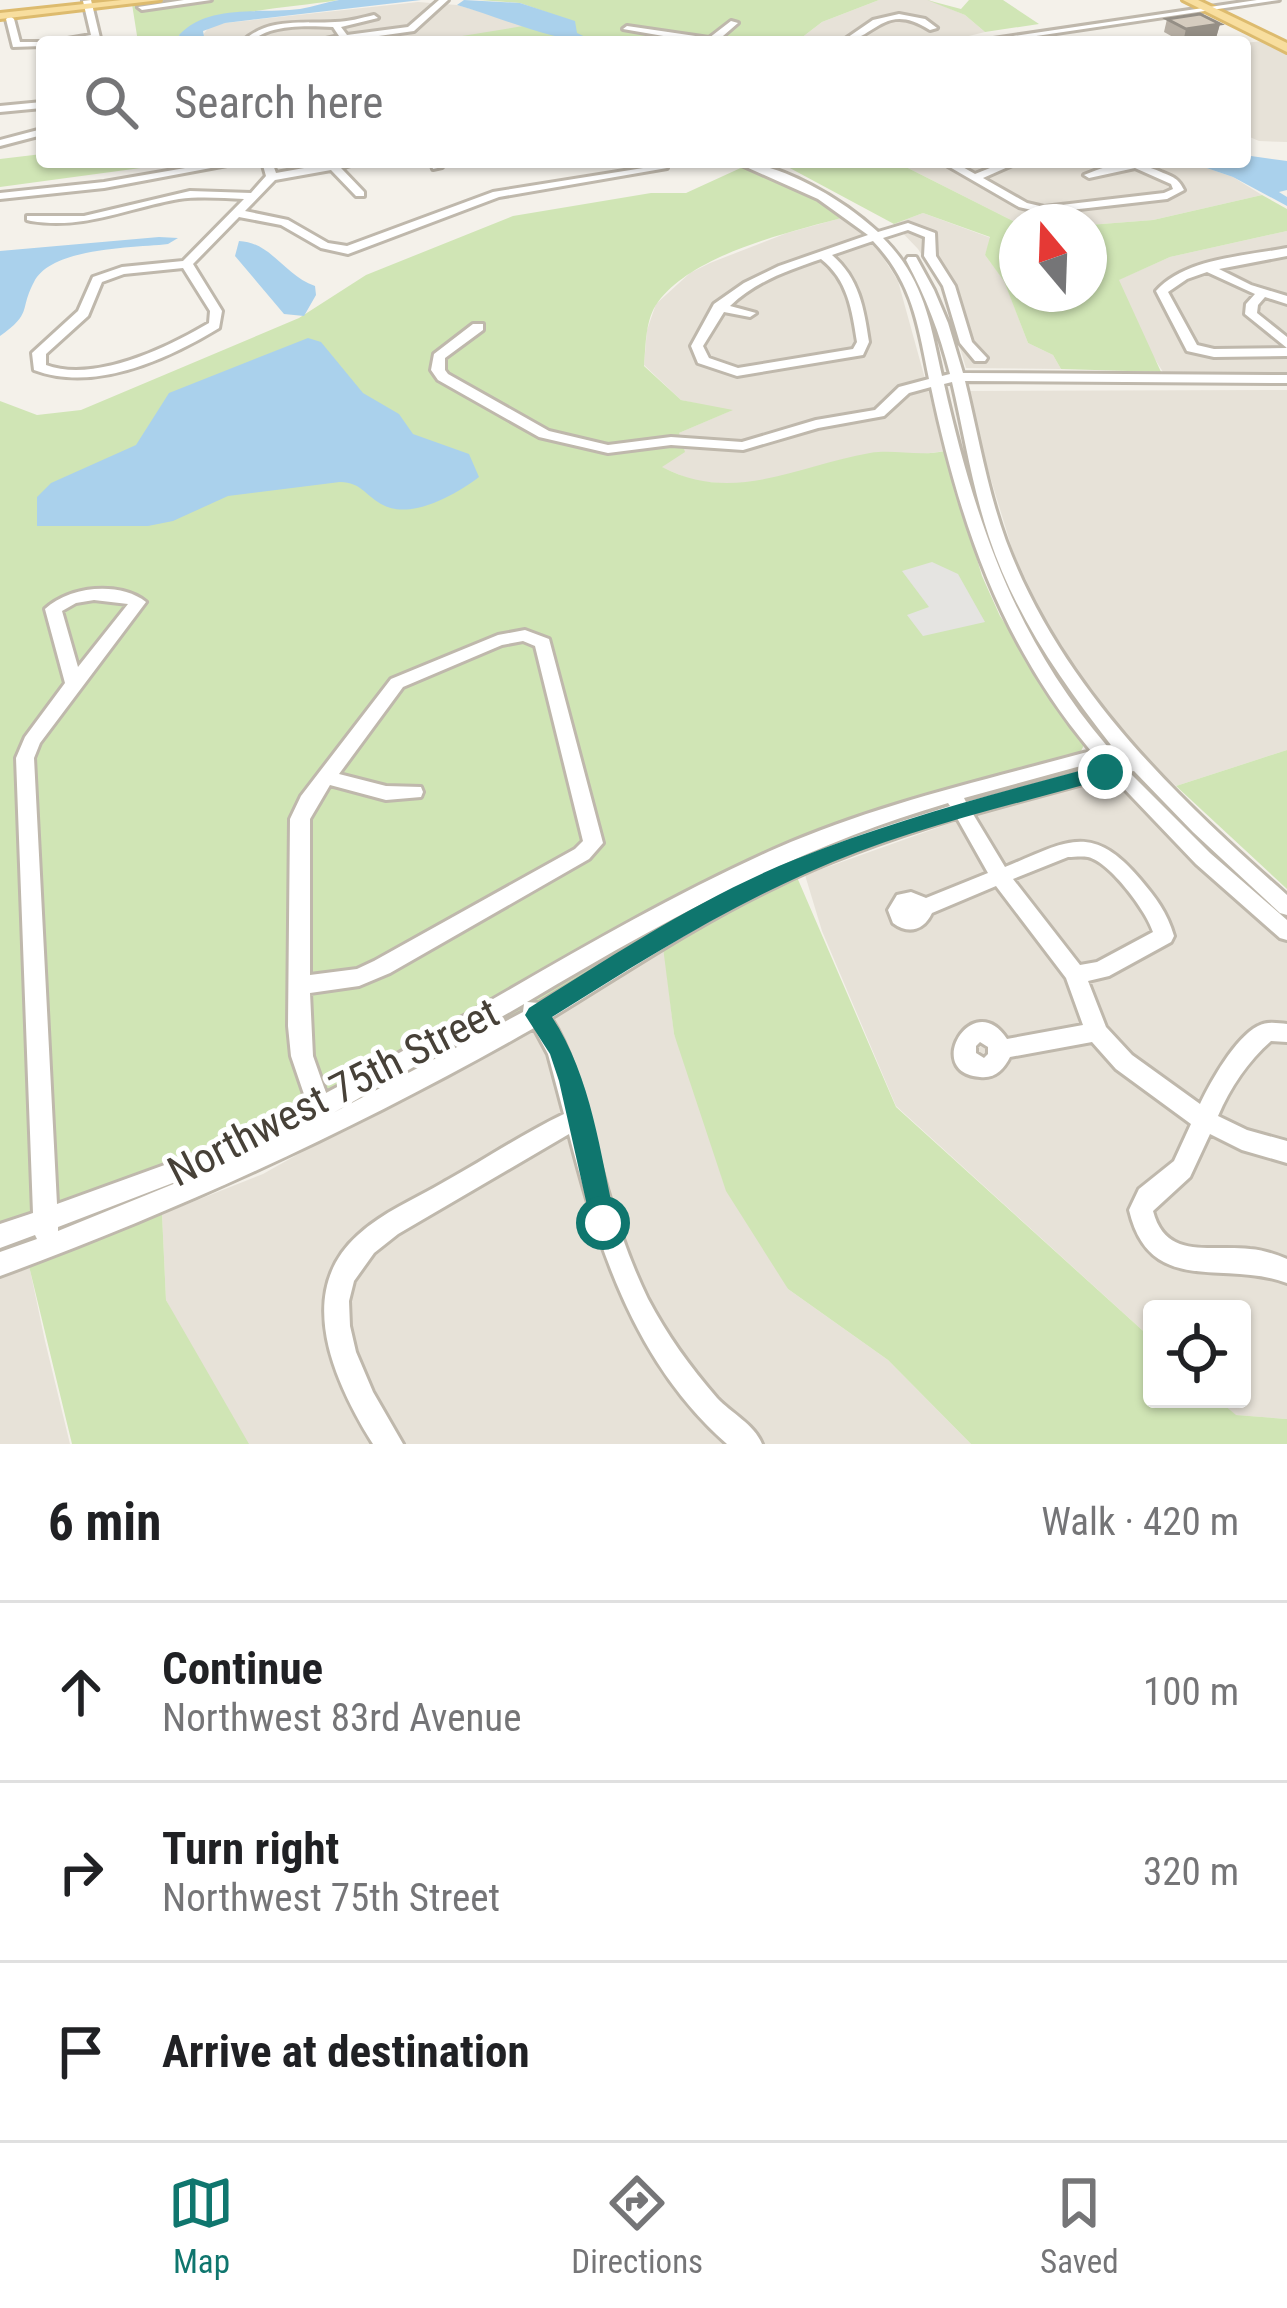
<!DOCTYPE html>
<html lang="en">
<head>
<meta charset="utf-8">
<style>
	body { margin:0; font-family:"Roboto Condensed",sans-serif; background:#f6f6f6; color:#202124 }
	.controls { position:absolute; right:36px; bottom:36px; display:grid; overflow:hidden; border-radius:12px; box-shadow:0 3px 9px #0004 }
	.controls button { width:108px; height:108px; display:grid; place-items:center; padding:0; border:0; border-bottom:3px solid #e0e0e0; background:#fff; color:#202124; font:60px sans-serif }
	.compass { position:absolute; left:999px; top:204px; width:108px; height:108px; border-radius:50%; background:#fff; box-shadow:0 3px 9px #0004; rotate:341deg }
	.stop { position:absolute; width:36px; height:36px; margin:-27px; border:9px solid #0f766e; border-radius:50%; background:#fff }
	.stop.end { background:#0f766e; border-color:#fff; box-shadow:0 3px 12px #0008 }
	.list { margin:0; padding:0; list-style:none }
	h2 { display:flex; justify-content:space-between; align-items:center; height:156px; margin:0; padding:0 48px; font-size:51px }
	h2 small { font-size:39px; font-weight:400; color:#757577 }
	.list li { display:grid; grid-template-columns:78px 1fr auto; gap:36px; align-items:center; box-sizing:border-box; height:180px; padding:0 48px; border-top:3px solid #e0e0e0 }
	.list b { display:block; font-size:45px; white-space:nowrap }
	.list p { margin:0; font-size:39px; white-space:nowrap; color:#757577 }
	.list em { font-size:39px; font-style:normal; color:#757577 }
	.icon { flex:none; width:66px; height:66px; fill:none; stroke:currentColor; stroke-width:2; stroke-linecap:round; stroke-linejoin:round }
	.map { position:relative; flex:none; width:1287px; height:1444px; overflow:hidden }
	.search { position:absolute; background:#fff; box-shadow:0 3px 9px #0004; left:36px; right:36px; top:36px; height:132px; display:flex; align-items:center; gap:30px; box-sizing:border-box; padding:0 42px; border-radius:12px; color:#757577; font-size:45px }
	.sheet { height:696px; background:#fff }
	nav { display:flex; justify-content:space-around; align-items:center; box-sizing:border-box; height:168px; border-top:3px solid #e0e0e0; background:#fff; font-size:33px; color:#757577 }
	nav a { display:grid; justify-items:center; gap:6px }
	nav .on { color:#0f766e }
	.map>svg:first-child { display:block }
	.residential { fill:#e7e2d8 }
	.green { fill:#d0e5b5 }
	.parking { fill:#e5e4e1 }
	.water { fill:#aad1ec }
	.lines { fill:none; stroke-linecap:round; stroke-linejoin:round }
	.minor-casing { stroke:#bfb8ac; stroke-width:6 }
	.major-casing { stroke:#ddbb6e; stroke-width:6 }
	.minor { fill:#fff; fill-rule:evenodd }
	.major { fill:#f8de9e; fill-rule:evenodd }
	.wall { fill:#b7afa4 }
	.shaded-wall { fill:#958f86 }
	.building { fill:#d5ccbf; stroke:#958f86; stroke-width:3 }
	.route { fill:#0f766e }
	.labels { text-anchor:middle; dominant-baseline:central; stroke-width:10; stroke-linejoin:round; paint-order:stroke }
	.street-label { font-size:42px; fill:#474138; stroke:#fff }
</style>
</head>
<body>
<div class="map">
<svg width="1287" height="1444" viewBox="0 0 1287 1444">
	<rect width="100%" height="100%" fill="#f4f1ea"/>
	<path class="residential" d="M879 0H929L965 15 985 32 945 42H796L822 22Z
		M418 2 457 5 538 28 432 42H205L202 36 210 26 225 23Z
		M1262 41 1287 54V142L1259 141 1245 135V43Z
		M896 162H1189L1233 177 1262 195 1153 220 1089 225 1017 223Z
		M923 213 991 238 985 255 1004 280 1028 343 1053 355 1061 369 966 368 941 285 918 249 894 224Z
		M845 217 877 248 898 281 945 451 909 456 878 452 767 481 731 484 694 481 661 467 679 433 730 411 681 400 644 365 647 330 656 304 690 273 710 263 787 233Z
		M1287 231V376L1166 377 1145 343 1118 280 1170 257Z
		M1287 390V750L1176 786 1134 748 1094 698 1040 610 1013 552 964 391Z
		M1111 777 1209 875 1287 941V1419L1235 1415 1217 1399H1242V1309H1152V1339L896 1106 822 931 805 875 973 815Z
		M664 947 674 1034 788 1289 888 1360 971 1444H240L166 1300 162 1214 263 1174Z
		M29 1265 45 1341 70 1444H0V1276Z"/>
	<path class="green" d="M170 0H339C282 9 231 8 179 35L181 42H138L132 4Z
		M479 0H879L822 22 796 42H425L566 19 520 3Z
		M927 0 961 9 969 0H1003L1039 24 985 32 965 15Z
		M42 154V162H185L0 187V159Z
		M794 162H896L1017 223V294H1089V225L1153 220 1262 195 1287 209V231L1170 257 1119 280 1161 372 1061 369 1053 355 1028 343 1004 281 985 255 990 237 923 213 894 224 786 166Z
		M745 166 807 193 845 217C790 232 693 254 658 302 645 319 646 345 644 366L681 400 733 410 679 433 685 452 662 467C735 505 798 465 870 453 895 449 919 457 945 451L982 576 1000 616 1085 743 1078 757 784 847 896 1107 1152 1339V1399H1217L1236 1415 1287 1419V1444H971L888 1360 788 1289 726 1191 674 1034 663 947C499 1042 338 1143 162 1214L166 1300 249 1444H72L29 1266 0 1276V401L37 415 81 410 299 318 366 275 513 216 651 193H686Z
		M1287 750V889L1176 786Z"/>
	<path class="parking" d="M932 562 958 574 985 622 923 636 907 615 929 607 902 571Z"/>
	<path class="water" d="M339 0H421L225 23 203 31 205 42H181L179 35C208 3 263 14 300 9 313 7 326 2 339 0Z
		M464 0 520 3 575 21 577 33 596 42C555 42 499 17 457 5Z
		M1251 156 1287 161V190L1279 192 1287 197V206L1233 177 1189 162H1245Z
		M159 237 178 238 168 244C134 248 51 247 34 282 19 310 33 313 0 336V251Z
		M239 241C271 242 285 276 315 286L316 295 304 316 284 314 235 256Z
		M308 338 321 342 363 393 399 414 413 434 469 454 479 477C455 495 410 521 381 504 364 494 362 483 340 482L228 496 173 521 148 526H37V497L51 483 136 445 169 393Z"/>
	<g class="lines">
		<defs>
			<path id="minor" d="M91 0 101 42H50L91 35 83 1Z
				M184 0H211L142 10 138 7Z
				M439 0H448L414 31 336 42H313L339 36 333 27C313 26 290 25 270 31 258 35 254 41 242 42 268 17 302 24 335 22 348 22 361 18 374 15L378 18 341 27 347 35 408 27Z
				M1257 0H1279L996 42H973Z
				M899 14 925 19 937 28 930 30C884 0 875 40 841 42L873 20Z
				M10 16 14 19 20 42H46H42V46L13 47 6 19Z
				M731 21 738 23 716 42H698L623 29 627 26 709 38Z
				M42 102V108L0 112V106Z
				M42 129V135L0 146V140Z
				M220 162H243L104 188 0 199V193L104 182Z
				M262 162H272L276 173 338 162H361L341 168 364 192V196H356L331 170 275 180 245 211 288 220 328 243 347 246 493 192 662 165 667 168 499 197 348 254 321 248 281 225 239 217 193 264 222 311 219 328C168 359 95 393 34 370L32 353 78 311 93 277 122 267 183 261 244 199C223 198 200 196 179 199 127 208 84 230 31 221L27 220V216H84L190 191 251 193 266 176ZM183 268 210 311 209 323C167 348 94 383 46 365V354L88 316 102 282 124 274Z
				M431 162H441L442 167 433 169Z
				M735 162C781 162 845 201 878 232L908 223 935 233 936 256 955 286 972 342 987 358 985 361H975L960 343 943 286 924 256 925 237 908 230 883 238C924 279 930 322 942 376L950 374C940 334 926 297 906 260L908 257H916L934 290 948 323 963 373 1287 375V383L965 381C978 434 987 489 1006 541 1061 687 1173 794 1287 895V915L1280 913 1193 832 1134 771 1129 772 1210 853 1287 920V940L1280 938 1196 864 1112 776 973 814 1005 867C1066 842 1091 821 1140 879 1156 898 1167 912 1174 936L1171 942 1109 976 1088 981 1106 1027 1132 1055 1200 1104C1211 1081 1235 1038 1258 1026 1267 1021 1277 1023 1287 1024V1042L1271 1041C1248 1061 1230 1088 1218 1116L1247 1130 1287 1141V1163L1242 1150 1210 1134 1190 1177 1153 1211C1166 1261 1211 1244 1250 1249 1263 1250 1275 1254 1287 1259V1283C1223 1259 1150 1298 1129 1210L1139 1189 1174 1161 1191 1124 1116 1069 1092 1042 1010 1057C1004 1069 995 1079 980 1077 922 1073 973 986 1007 1039L1083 1025 1066 978 996 886 932 913C924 930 909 935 893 923L888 910 897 895 911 892 926 898 988 873 957 818C895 837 833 858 775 887 697 924 625 973 551 1018 573 1053 581 1091 591 1131 606 1187 622 1246 648 1299 667 1335 690 1367 717 1398 731 1413 754 1424 762 1444H727C635 1363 599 1250 569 1134L398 1234 374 1253 354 1281 349 1301 350 1326 356 1352 373 1392 403 1444H373C335 1383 293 1293 358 1235 383 1212 415 1199 444 1182 484 1160 522 1134 564 1114L548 1054 534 1028C362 1126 185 1208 0 1276V1252L37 1239 35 1235 0 1248V1224L33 1213 16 758 25 737 65 683 45 609C69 586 120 581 146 602L40 743 34 758 57 1204 195 1154 307 1103 291 1056 288 1026 290 819 301 796 391 679 498 635 525 630 549 639 603 843 589 859 390 973 359 986 310 993 313 1056 326 1093C477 1013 620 918 777 848 877 804 985 780 1091 751 1000 642 960 523 931 387L909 393 884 416 818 428 743 450 671 445 608 453 539 437 438 380 431 370 434 354 473 324H483V330L445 358V370L448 374 549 431 608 445 671 437 742 442 816 420 875 410 899 387 929 379C918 325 913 283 873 241L832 255C859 278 864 308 869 342L863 355 737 376 698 363 691 346 714 304 744 283 779 266 868 235 818 199ZM821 259C848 280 852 310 857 342L853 349 738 368 709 358 703 346 724 312 750 317 756 313 730 306C756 281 789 270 821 259ZM952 382C964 433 972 486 989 537 1015 615 1061 681 1111 745L1107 746C1015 638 975 521 944 384ZM94 600 128 604 78 667 62 611 76 603ZM523 641 535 646 583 841 575 849 374 961 357 969 310 975V819L330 785 386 800 421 797 423 792 421 787 386 786 339 774 403 687 502 645ZM1099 761 1103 765 966 802 964 798ZM948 803 950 806C885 826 819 847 758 877 682 914 612 960 539 1003L527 1002C663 921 795 848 948 803ZM1068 857C1074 857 1081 856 1088 857 1110 862 1147 912 1153 932L1097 962 1080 965 1013 879ZM524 1004 523 1012 333 1113ZM980 1042 988 1047V1054L984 1058 976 1053V1046ZM230 1161 58 1231V1227Z
				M941 162H954L975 174 1005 162H1019L983 178 1027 203 1044 207 1164 193 1173 189 1171 184 1135 168 1089 178 1084 175C1112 163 1133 159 1161 172 1173 177 1178 178 1184 190L1167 199 1044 213 1019 207Z
				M1287 248V256L1219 269 1251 285 1287 296V304L1265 297 1258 305 1257 313 1287 337V348L1245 314 1246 304 1255 294 1207 272 1187 279 1168 292 1197 345 1214 349 1287 348V356L1214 357 1187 351 1156 291C1185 258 1246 256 1287 248Z"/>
			<path id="major" d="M122 0H160L0 19V13Z
				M1183 0H1198L1287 43V52Z"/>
		</defs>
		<use href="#minor" class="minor-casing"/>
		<use href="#major" class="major-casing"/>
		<use href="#minor" class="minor"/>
		<use href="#major" class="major"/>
	</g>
	<path class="wall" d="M1167 19 1220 24 1216 38 1182 42 1164 32Z"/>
	<path class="shaded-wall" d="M1220 24 1216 38 1183 42 1186 29Z"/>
	<path class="building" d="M1200 14 1220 24 1186 29 1167 19Z"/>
	<path class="route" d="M1105 764 1115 772 1112 777C1010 806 904 829 807 873 717 913 635 965 552 1017 592 1078 600 1154 616 1223L612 1232 603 1236 593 1232 559 1081 550 1054 525 1015 529 1008C615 954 701 897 796 859 896 819 1001 792 1105 764Z"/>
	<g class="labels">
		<g class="street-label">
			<text transform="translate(333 1092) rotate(-27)">Northwest 75th Street</text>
		</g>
	</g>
</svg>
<div class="controls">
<button><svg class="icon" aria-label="locate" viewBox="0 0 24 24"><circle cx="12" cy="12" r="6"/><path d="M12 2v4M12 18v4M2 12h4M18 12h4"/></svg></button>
</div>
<svg class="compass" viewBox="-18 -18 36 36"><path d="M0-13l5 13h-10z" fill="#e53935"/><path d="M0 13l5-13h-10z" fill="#757577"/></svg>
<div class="stop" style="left:603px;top:1223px"></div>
<div class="stop end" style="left:1105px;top:772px"></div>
<div class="search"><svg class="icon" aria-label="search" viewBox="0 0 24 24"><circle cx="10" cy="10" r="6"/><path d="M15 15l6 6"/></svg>Search here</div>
</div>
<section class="sheet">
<h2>6 min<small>Walk · 420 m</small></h2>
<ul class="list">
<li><svg class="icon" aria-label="ahead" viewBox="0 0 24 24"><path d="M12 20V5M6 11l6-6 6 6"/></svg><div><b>Continue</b><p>Northwest 83rd Avenue</p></div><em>100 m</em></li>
<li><svg class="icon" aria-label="right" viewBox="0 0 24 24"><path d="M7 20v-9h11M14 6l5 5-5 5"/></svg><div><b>Turn right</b><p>Northwest 75th Street</p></div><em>320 m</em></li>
<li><svg class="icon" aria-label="arrive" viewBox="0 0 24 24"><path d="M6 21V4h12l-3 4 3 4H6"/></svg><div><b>Arrive at destination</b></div></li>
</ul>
</section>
<nav>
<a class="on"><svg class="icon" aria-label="map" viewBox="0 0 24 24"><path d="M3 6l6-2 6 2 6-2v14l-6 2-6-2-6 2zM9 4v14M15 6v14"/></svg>Map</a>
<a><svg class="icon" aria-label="directions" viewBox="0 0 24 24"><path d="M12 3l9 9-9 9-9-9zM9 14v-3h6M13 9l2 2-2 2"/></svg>Directions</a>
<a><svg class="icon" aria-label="saved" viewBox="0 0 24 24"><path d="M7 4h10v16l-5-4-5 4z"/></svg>Saved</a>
</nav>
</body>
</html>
